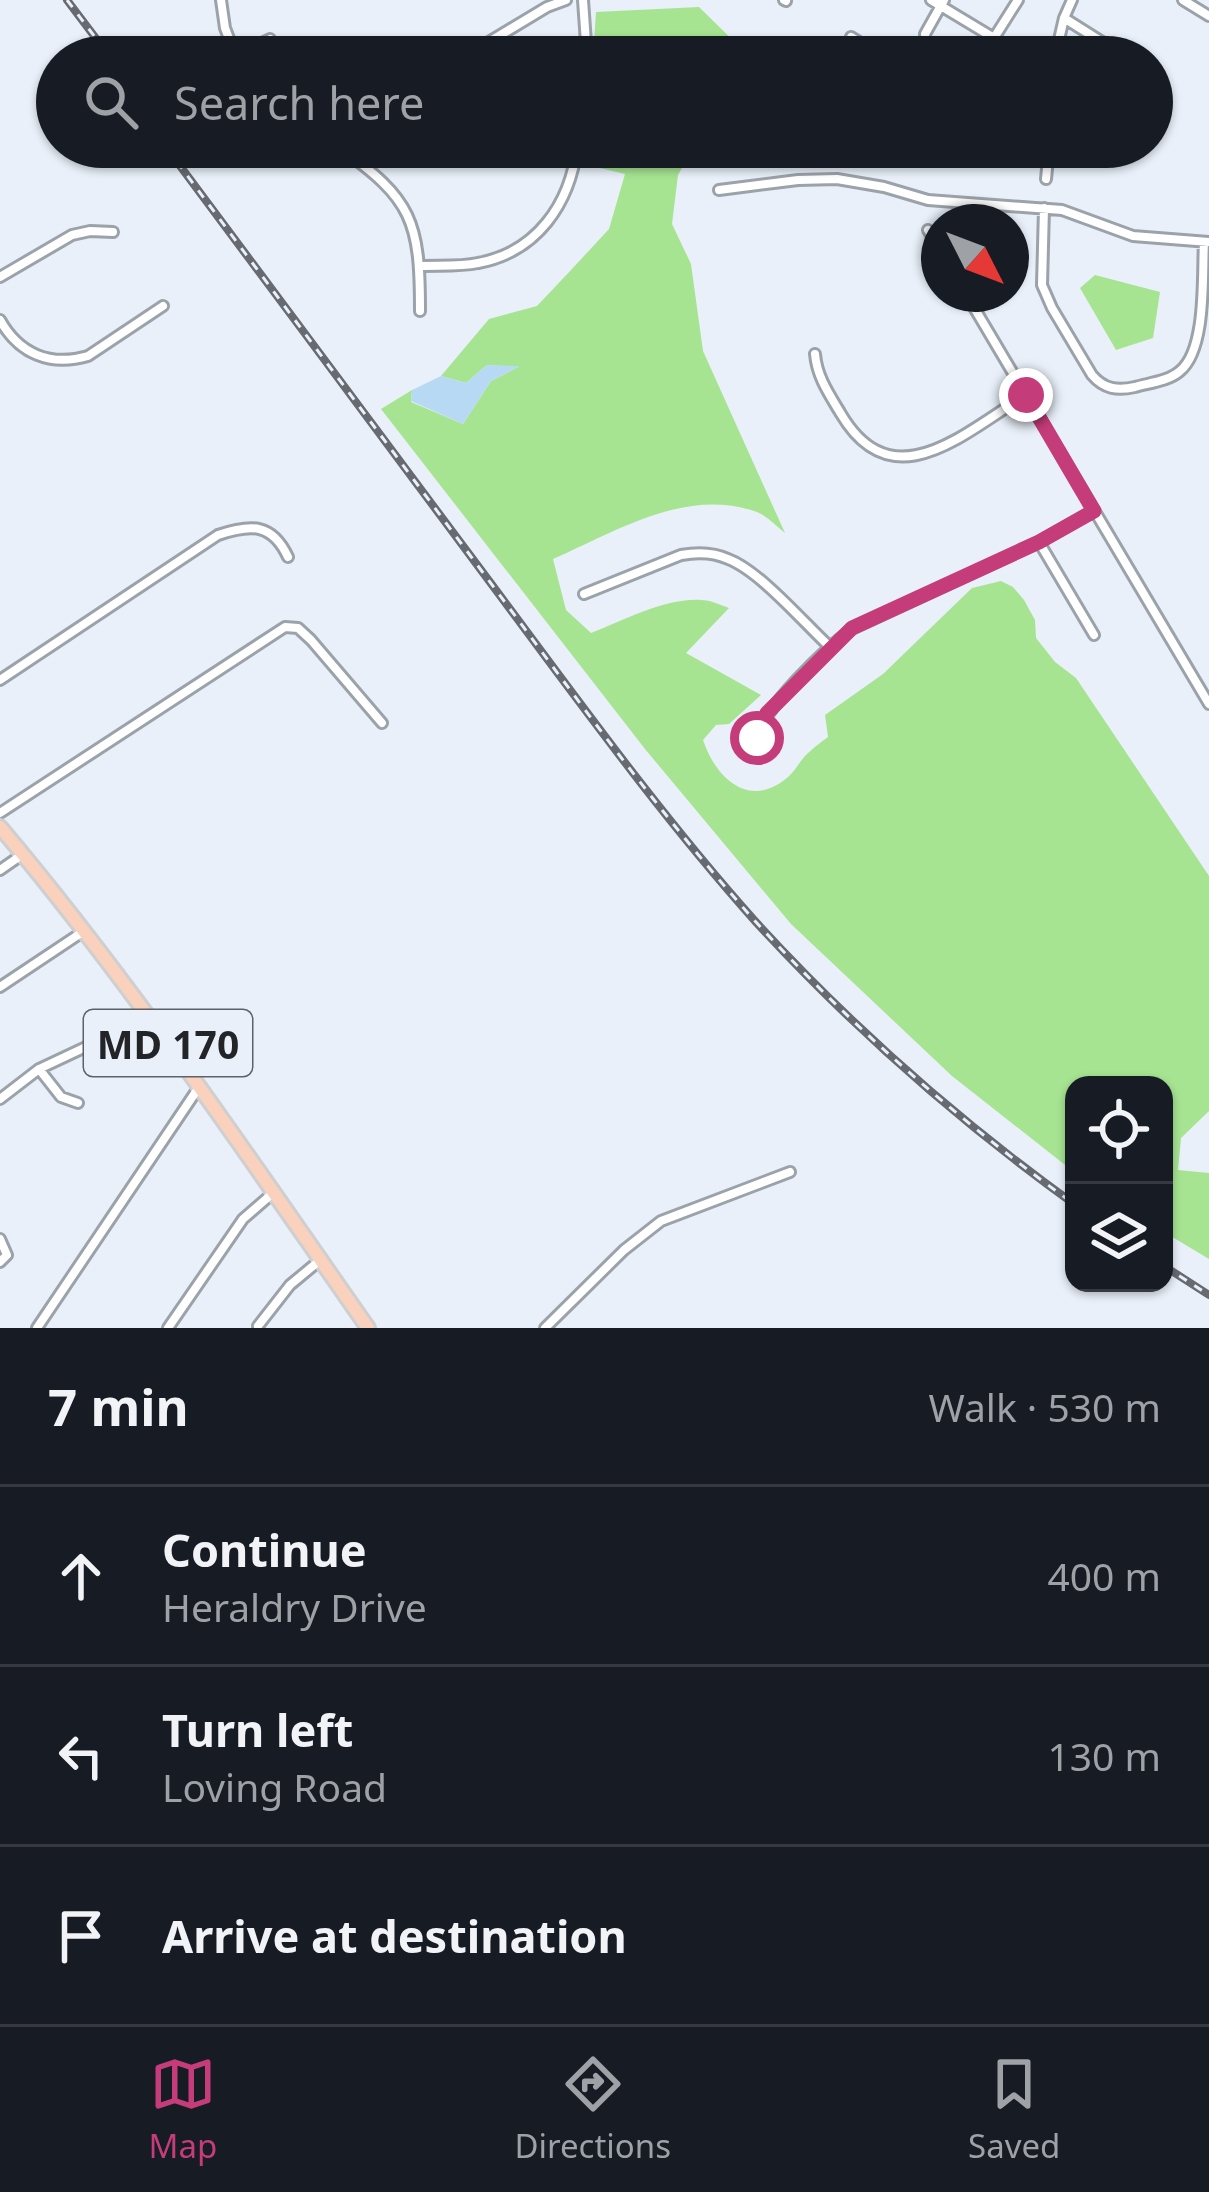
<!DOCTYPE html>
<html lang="en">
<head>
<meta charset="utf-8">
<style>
	body { margin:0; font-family:"Noto Sans",sans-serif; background:#242831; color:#f1f3f6 }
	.controls { position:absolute; right:36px; bottom:36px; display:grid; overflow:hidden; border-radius:24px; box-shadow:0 3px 9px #0004 }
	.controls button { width:108px; height:108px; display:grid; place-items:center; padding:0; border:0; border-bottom:3px solid #363941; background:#171b24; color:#f1f3f6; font:60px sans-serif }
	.compass { position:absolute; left:921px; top:204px; width:108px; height:108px; border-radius:50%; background:#171b24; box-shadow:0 3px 9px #0004; rotate:132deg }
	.stop { position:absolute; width:36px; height:36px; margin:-27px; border:9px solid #c43c7a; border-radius:50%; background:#fff }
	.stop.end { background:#c43c7a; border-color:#fff; box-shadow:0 3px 12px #0008 }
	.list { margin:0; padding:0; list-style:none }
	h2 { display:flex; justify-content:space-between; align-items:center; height:156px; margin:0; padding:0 48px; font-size:51px }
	h2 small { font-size:39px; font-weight:400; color:#9ea1a6 }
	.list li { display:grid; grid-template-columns:78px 1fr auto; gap:36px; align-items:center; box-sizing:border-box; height:180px; padding:0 48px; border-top:3px solid #363941 }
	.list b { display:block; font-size:45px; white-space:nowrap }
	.list p { margin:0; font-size:39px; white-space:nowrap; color:#9ea1a6 }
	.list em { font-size:39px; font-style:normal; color:#9ea1a6 }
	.icon { flex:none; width:66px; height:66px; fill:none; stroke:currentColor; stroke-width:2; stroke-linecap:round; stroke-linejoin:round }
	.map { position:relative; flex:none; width:1209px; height:1328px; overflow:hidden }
	.search { position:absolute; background:#171b24; box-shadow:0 3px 9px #0004; left:36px; right:36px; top:36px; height:132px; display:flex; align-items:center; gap:30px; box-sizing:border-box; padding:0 42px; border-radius:66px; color:#9ea1a6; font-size:45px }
	.sheet { height:696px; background:#171b24 }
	nav { display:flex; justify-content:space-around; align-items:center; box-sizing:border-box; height:168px; border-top:3px solid #363941; background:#171b24; font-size:33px; color:#9ea1a6 }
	nav a { display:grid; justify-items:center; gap:6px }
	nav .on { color:#c43c7a }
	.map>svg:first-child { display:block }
	.green { fill:#a6e492 }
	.water { fill:#b8d9f4 }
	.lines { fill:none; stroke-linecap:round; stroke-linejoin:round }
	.street-casing { stroke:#9ba2aa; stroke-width:14 }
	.primary-casing { stroke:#cecfd0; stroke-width:18 }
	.street { stroke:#fff; stroke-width:8 }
	.primary { stroke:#f9d1bd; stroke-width:12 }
	.rail-casing { stroke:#676b71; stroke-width:8 }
	.rail { stroke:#e9f0f9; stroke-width:3; stroke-dasharray:9; stroke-linecap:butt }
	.route { stroke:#c43c7a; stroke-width:15 }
	.labels { text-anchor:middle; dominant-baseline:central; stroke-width:9; stroke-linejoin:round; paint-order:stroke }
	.shield { fill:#e9f0f9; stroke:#5e6167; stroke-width:3 }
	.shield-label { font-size:39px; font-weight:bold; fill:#222428 }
</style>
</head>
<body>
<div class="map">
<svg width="1209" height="1328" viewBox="0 0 1209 1328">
	<rect width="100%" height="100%" fill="#e9f0f9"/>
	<path class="green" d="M699 7 750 57H593L596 12Z
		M810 40 823 57H758Z
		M588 147H694L678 175 672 224 691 264 703 351 785 533C775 525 765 514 754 511 684 488 615 532 553 559L566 610 591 633C625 620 664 598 701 600 711 600 720 605 729 608L686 653 761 695 729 724 716 725 703 740C716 779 750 810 788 777 795 771 800 761 806 755 813 748 821 742 828 737L825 715 883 674 972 588 1001 581 1013 587 1024 600 1035 620 1036 638 1055 662 1076 678 1209 876V1111L1181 1138 1178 1170 1209 1173V1259L1164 1232V1085H1074V1172L952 1076 791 924 645 749 381 409 412 390 411 402 463 424 491 381 518 367 487 365 466 383 441 376 489 319 537 306 571 270 609 229 625 174 587 165Z
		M1095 275 1160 292 1153 338 1116 350 1080 288Z"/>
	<path class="water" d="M487 365 520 366 491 381 463 424 411 401 412 390 441 376 466 383Z"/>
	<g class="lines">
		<defs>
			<path id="street" d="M221 0 225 28 236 57
				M583 0 587 57
				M784 0 786 1
				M931 0 994 38 1018 0
				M1183 0 1209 16
				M1064 18 1118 52V57
				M851 37 883 57
				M235 56 270 39
				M464 57 547 7 566 0
				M926 57 925 34 944 0
				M1055 57 1064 18 1072 0
				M338 147C413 199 420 222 420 311
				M1000 147H1004
				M1049 149 1108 153V147
				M1046 179 1049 148
				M719 190 798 180 837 179 884 187 928 200 1062 210 1133 236 1209 242
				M1044 208 1042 285 1052 308 1092 375C1104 389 1117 391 1135 387 1149 383 1169 381 1180 371 1207 349 1202 275 1204 242
				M928 230 939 248
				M419 266C439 265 459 267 478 263 537 252 570 204 577 147
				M0 277 72 235 90 231 113 232
				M966 294 1209 704
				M0 320C19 354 50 367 88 356L163 306
				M815 354C817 377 829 394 841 414 893 502 965 432 1026 395
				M1039 542 1094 635
				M584 594 681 555C697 552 713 552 728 559 760 571 804 623 830 647
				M0 680 218 535C251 524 272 523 288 557
				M757 738C765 706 825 649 852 629L1039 542 1094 511
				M0 813 285 627 298 628 311 640 382 723
				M0 870 23 854
				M0 987 84 931
				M39 1069 61 1097 78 1103
				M0 1099 39 1069 107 1037 143 1011
				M0 1239 7 1255 0 1262
				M258 1326 290 1285 319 1261
				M37 1328 199 1087
				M168 1328 243 1219 273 1193
				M545 1328 624 1250 661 1221 790 1172"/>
			<path id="primary" d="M0 827C134 986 249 1158 368 1328"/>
		</defs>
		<use href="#street" class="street-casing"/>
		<use href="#primary" class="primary-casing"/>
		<use href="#street" class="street"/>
		<use href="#primary" class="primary"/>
		<defs>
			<path id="rail" d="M67 0 110 57
				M166 147C271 288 376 429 481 570 570 689 656 810 755 921 851 1026 959 1121 1074 1204
				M1164 1266 1209 1295"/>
		</defs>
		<use href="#rail" class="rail-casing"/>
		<use href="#rail" class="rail"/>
	</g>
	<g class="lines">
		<path class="route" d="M757 738 767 713 852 628 1039 542 1094 511 1026 395"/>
	</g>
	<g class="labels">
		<rect class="shield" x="84" y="1010" width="168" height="66" rx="9"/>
		<g class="shield-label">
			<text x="168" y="1043">MD 170</text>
		</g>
	</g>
</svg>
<div class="controls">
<button><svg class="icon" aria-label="locate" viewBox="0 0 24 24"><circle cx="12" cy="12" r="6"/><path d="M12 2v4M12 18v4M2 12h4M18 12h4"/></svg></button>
<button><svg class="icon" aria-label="layers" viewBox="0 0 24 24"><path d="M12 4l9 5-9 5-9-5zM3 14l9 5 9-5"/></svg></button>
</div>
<svg class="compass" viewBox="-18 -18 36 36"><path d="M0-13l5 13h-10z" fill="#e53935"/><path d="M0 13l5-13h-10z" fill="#9ea1a6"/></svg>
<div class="stop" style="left:757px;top:738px"></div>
<div class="stop end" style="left:1026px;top:395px"></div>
<div class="search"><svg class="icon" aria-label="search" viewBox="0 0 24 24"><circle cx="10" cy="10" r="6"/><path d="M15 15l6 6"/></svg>Search here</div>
</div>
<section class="sheet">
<h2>7 min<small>Walk · 530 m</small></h2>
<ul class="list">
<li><svg class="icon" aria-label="ahead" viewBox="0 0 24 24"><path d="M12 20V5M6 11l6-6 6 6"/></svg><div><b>Continue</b><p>Heraldry Drive</p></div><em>400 m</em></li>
<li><svg class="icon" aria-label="left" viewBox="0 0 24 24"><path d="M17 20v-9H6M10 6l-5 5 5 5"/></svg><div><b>Turn left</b><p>Loving Road</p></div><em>130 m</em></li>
<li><svg class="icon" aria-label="arrive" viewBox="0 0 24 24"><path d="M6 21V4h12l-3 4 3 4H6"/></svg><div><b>Arrive at destination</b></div></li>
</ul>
</section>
<nav>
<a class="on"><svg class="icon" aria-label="map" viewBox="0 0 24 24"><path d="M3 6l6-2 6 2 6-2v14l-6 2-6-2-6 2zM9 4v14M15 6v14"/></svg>Map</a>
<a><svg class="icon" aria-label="directions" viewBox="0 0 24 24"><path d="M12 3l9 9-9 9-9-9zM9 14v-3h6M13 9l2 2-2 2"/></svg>Directions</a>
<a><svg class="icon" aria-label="saved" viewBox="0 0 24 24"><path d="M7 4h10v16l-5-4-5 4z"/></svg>Saved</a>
</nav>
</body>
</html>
